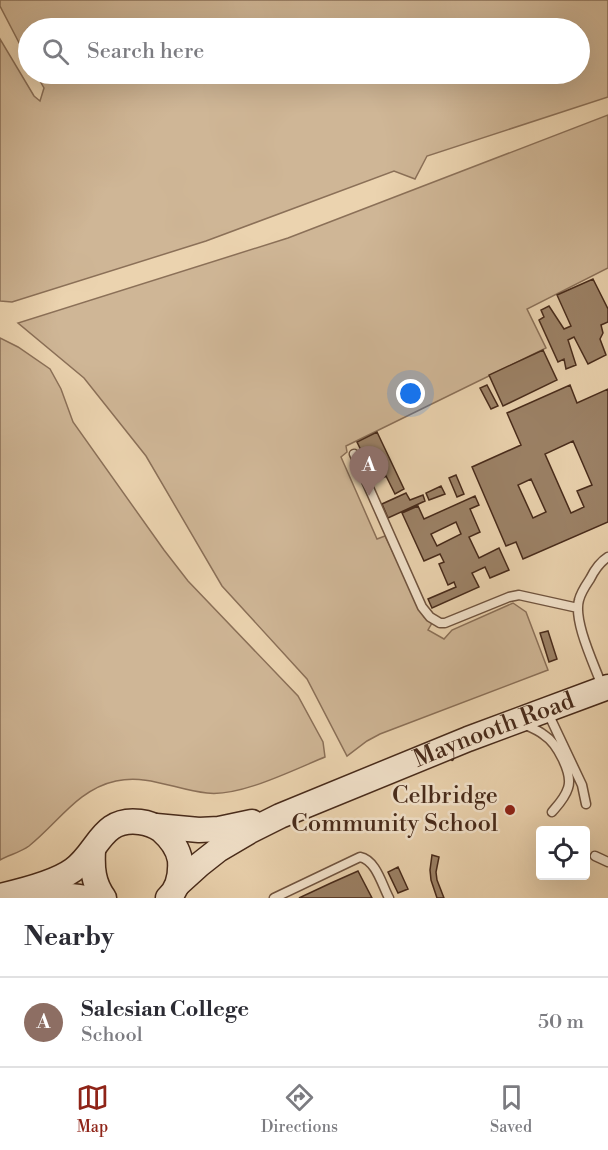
<!DOCTYPE html>
<html lang="en">
<head>
<meta charset="utf-8">
<style>
	body { margin:0; font-family:"Libre Bodoni",serif; background:#f7f7f7; color:#2b2b33 }
	.controls { position:absolute; right:18px; bottom:18px; display:grid; overflow:hidden; border-radius:6px; box-shadow:0 6px 24px #0002 }
	.controls button { width:54px; height:54px; display:grid; place-items:center; padding:0; border:0; border-bottom:2px solid #e1e1e2; background:#fff; color:#2b2b33; font:30px sans-serif }
	.you { position:absolute; left:411px; top:394px; width:21px; height:21px; margin:-15px; border:4px solid #fff; border-radius:50%; background:#1a73e8; box-shadow:0 0 0 9px #1a73e833 }
	.badge { display:grid; place-items:center; width:39px; height:39px; border-radius:50%; background:#8f2418; color:#fff; font-size:20px; font-weight:700 }
	.pin { position:absolute; translate:-50% -50px; filter:drop-shadow(0 2px 3px #0008) }
	.pin::after { content:''; position:absolute; top:32px; width:21px; height:18px; background:inherit; clip-path:polygon(0 0,100% 0,50% 100%) }
	.list { margin:0; padding:0; list-style:none }
	h2 { display:flex; justify-content:space-between; align-items:center; height:78px; margin:0; padding:0 24px; font-size:26px }
	h2 small { font-size:20px; font-weight:400; color:#7c7c81 }
	.list li { display:grid; grid-template-columns:39px 1fr auto; gap:18px; align-items:center; box-sizing:border-box; height:90px; padding:0 24px; border-top:2px solid #e1e1e2 }
	.list b { display:block; font-size:22px; white-space:nowrap }
	.list p { margin:0; font-size:20px; white-space:nowrap; color:#7c7c81 }
	.list em { font-size:20px; font-style:normal; color:#7c7c81 }
	.icon { flex:none; width:33px; height:33px; fill:none; stroke:currentColor; stroke-width:2; stroke-linecap:round; stroke-linejoin:round }
	.map { position:relative; flex:none; width:608px; height:898px; overflow:hidden }
	.search { position:absolute; background:#fff; box-shadow:0 6px 24px #0002; left:18px; right:18px; top:18px; height:66px; display:flex; align-items:center; gap:15px; box-sizing:border-box; padding:0 21px; border-radius:33px; color:#7c7c81; font-size:22px }
	.sheet { height:168px; background:#fff }
	nav { display:flex; justify-content:space-around; align-items:center; box-sizing:border-box; height:84px; border-top:2px solid #e1e1e2; background:#fff; font-size:16px; color:#7c7c81 }
	nav a { display:grid; justify-items:center; gap:3px }
	nav .on { color:#8f2418 }
	.map>svg:first-child { display:block }
	.green { fill:#cfb696; stroke:#8b7058; stroke-width:1.5 }
	.building { fill:#9c8267; stroke:#472a1a; stroke-width:1.5; fill-rule:evenodd }
	.lines { fill:none; stroke-linecap:round; stroke-linejoin:round }
	.service-casing { stroke:#70543f; stroke-width:11 }
	.secondary-casing { stroke:#472a1a; stroke-width:27 }
	.service { stroke:#f2e2cb; stroke-width:8 }
	.secondary { stroke:#f2e2cb; stroke-width:24 }
	.poi-dot { fill:#8f2418; stroke:#f2e2cb; stroke-width:2 }
	.labels { text-anchor:middle; dominant-baseline:central; stroke-width:5; stroke-linejoin:round; paint-order:stroke }
	.street-label { font-size:24px; fill:#472a1a; stroke:#f2e2cb }
	.poi-label { font-size:24px; fill:#472a1a; stroke:#f2e2cb; text-anchor:end }
</style>
</head>
<body>
<div class="map">
<svg width="608" height="898" viewBox="0 0 608 898">
	<rect width="100%" height="100%" fill="#ebd3af"/>
	<filter id="stains"><feTurbulence type="fractalNoise" baseFrequency=".00333" numOctaves="4"/><feColorMatrix values="0 0 0 0 .2 0 0 0 0 .09 0 0 0 0 .02 0 0 0 .5 -.17"/></filter>
	<radialGradient id="worn" r=".72"><stop offset=".6" stop-color="#630" stop-opacity="0"/><stop offset="1" stop-color="#630" stop-opacity=".3"/></radialGradient>
	<path class="green" d="M0 0H608V97L427 156 415 179 394 171 206 241 12 302 0 301V39L34 96 40 101 44 88 36 74H580V28H28V60L0 6Z
		M608 115V268L527 309 546 348 346 446 347 452 341 457 377 539 385 536 424 617 432 623 428 630 444 639 452 630 513 603 526 612 548 670 380 734 367 741 347 756 307 679 222 586 146 456 84 378 18 323 288 238Z
		M0 338 18 347 50 369 61 389 73 422 164 550 188 581 298 696 323 742 325 757C293 770 240 797 207 793 176 790 148 774 116 781 78 789 58 823 29 846 21 852 9 855 0 860Z"/>
	<path class="building" d="M593 279 608 309V322L601 325 603 333 600 339 606 355 588 364 574 337 568 340 576 365 566 369 564 359 558 362 539 320 544 317 541 310 549 306 564 329 571 326 557 295Z
		M543 350 557 380 503 406 489 375Z
		M487 385 498 406 491 409 480 388Z
		M570 385 577 403 608 389V522L523 559 516 542 506 546 472 467 521 445 507 413ZM573 441 592 485 577 491 584 507 571 513 545 454ZM531 479 546 512 533 518 518 485Z
		M377 432 404 489 395 494 386 476 376 481 357 442Z
		M456 475 464 494 457 497 449 478Z
		M441 486 445 494 429 500 426 493Z
		M406 493 410 500 423 495 425 501 388 518 382 504Z
		M475 496 479 505 470 509 480 532 469 537 479 558 499 548 509 570 490 578 485 567 472 573 479 587 432 608 428 599 456 587 454 582 448 585 439 564 444 562 440 554 424 561 402 513 418 506 424 519ZM456 522 461 534 437 546 431 534Z
		M548 631 557 659 549 662 540 633Z
		M432 855 439 857 436 872 437 880 444 898H437L431 880 430 870Z
		M398 867 408 889 398 893 388 872Z
		M358 871 372 898H299L331 883Z"/>
	<g class="lines">
		<defs>
			<path id="service" d="M354 454 422 607 430 617 440 623H445L509 597 519 595 578 608
				M602 686C594 664 573 621 579 600 581 592 586 585 590 579 594 571 600 562 608 557
				M547 711 582 785 586 804
				M523 724C530 727 538 730 544 735 557 743 573 774 568 788 565 798 558 805 552 812
				M595 856 608 862
				M274 898 360 857C376 860 382 885 389 898"/>
			<g id="secondary">
				<path d="M156 826 199 830 219 829 252 822"/>
				<path d="M93 850C92 868 93 883 104 898"/>
				<path id="s1" d="M178 884 199 865 218 850 250 831 280 816 468 739 608 687"/>
				<path d="M0 896C22 891 55 883 73 870 99 851 101 817 140 822 148 823 154 825 161 830 170 838 178 848 180 860 181 874 179 888 168 898"/>
				<path d="M28 898C47 895 66 894 85 898"/>
			</g>
		</defs>
		<use href="#service" class="service-casing"/>
		<use href="#secondary" class="secondary-casing"/>
		<use href="#service" class="service"/>
		<use href="#secondary" class="secondary"/>
	</g>
	<circle class="poi-dot" cx="510" cy="810" r="6"/>
	<g class="labels">
		<g class="street-label">
			<text stroke="none"><textPath href="#s1" startOffset="354">Maynooth Road</textPath></text>
		</g>
		<g class="poi-label">
			<text x="498" y="796">Celbridge<tspan x="498" dy="28">Community School</tspan></text>
		</g>
	</g>
	<rect width="100%" height="100%" filter="url(#stains)"/>
	<rect width="100%" height="100%" fill="url(#worn)"/>
</svg>
<div class="controls">
<button><svg class="icon" aria-label="locate" viewBox="0 0 24 24"><circle cx="12" cy="12" r="6"/><path d="M12 2v4M12 18v4M2 12h4M18 12h4"/></svg></button>
</div>
<div class="you"></div>
<div class="pin badge" style="left:369px;top:496px;background:#8d6e63">A</div>
<div class="search"><svg class="icon" aria-label="search" viewBox="0 0 24 24"><circle cx="10" cy="10" r="6"/><path d="M15 15l6 6"/></svg>Search here</div>
</div>
<section class="sheet">
<h2>Nearby<small></small></h2>
<ul class="list">
<li><span class="badge" style="background:#8d6e63">A</span><div><b>Salesian College</b><p>School</p></div><em>50 m</em></li>
</ul>
</section>
<nav>
<a class="on"><svg class="icon" aria-label="map" viewBox="0 0 24 24"><path d="M3 6l6-2 6 2 6-2v14l-6 2-6-2-6 2zM9 4v14M15 6v14"/></svg>Map</a>
<a><svg class="icon" aria-label="directions" viewBox="0 0 24 24"><path d="M12 3l9 9-9 9-9-9zM9 14v-3h6M13 9l2 2-2 2"/></svg>Directions</a>
<a><svg class="icon" aria-label="saved" viewBox="0 0 24 24"><path d="M7 4h10v16l-5-4-5 4z"/></svg>Saved</a>
</nav>
</body>
</html>
